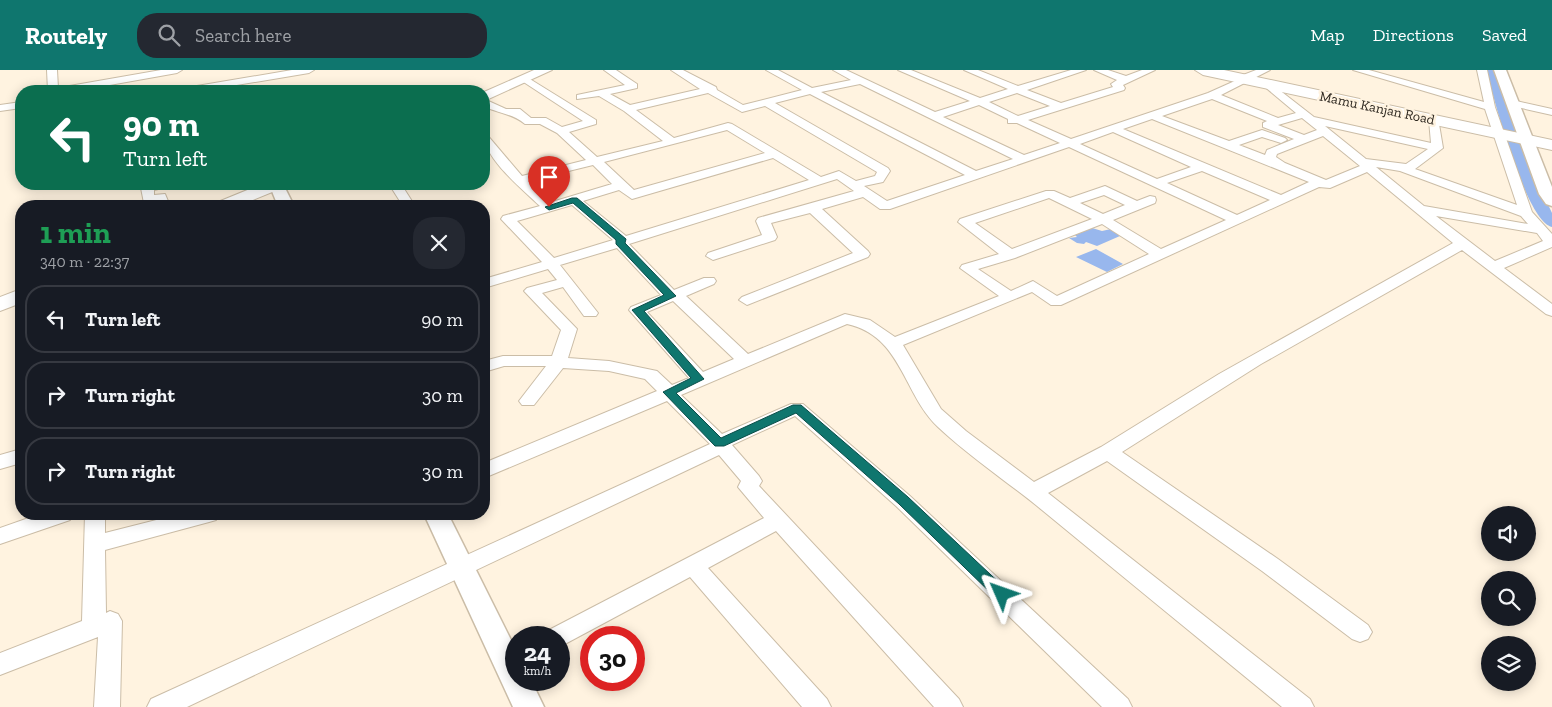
<!DOCTYPE html>
<meta charset="utf-8">
<style>
:root{--surface:#171b24;--page:#242831;--text:#f1f3f6;--muted:#9ea1a6;--line:#363941;--accent:#0f766e}
body{margin:0;font-family:"Zilla Slab",serif;background:var(--page);color:var(--text);height:100vh;display:flex;flex-direction:column;font-size:19px;white-space:nowrap}
*{box-sizing:border-box;margin:0}
p{font-size:16px;color:var(--muted)}
.icon{flex:none;width:28px;height:28px;fill:none;stroke:currentColor;stroke-width:2;stroke-linecap:round;stroke-linejoin:round}
.map{position:relative;flex:1;overflow:hidden}
.drawer{position:absolute;left:15px;top:130px;width:475px;height:320px;display:flex;flex-direction:column;background:var(--surface);border-radius:20px;box-shadow:0 2px 12px #0003}
.drawer>*{flex:none}
.guide{position:absolute;left:15px;top:15px;width:475px;height:105px;border-radius:20px;box-shadow:0 2px 12px #0003;background:#0b6e4f;color:#fff;overflow:hidden}
.tools{position:absolute;left:1481px;top:436px;display:grid;gap:10px}
.tools a{display:grid;place-items:center;width:55px;height:55px;border-radius:50%;background:var(--surface);box-shadow:0 2px 12px #0003;font-size:25px}
.speed{position:absolute;left:505px;top:556px;display:flex;gap:10px;font-size:25px;font-weight:700;text-align:center}
.speed>*{display:grid;place-content:center;width:65px;height:65px;border-radius:50%;background:var(--surface);box-shadow:0 2px 12px #0003;line-height:1}
.speed small{font-size:12px;font-weight:400}
.speed .limit{border:8px solid #d22;background:#fff;color:#111}
.pin{position:absolute;display:grid;place-items:center;width:42px;height:42px;color:#fff;margin:-51px -21px;border-radius:50% 50% 50% 0;rotate:-45deg;box-shadow:0 0 5px #0007}
.pin .icon{rotate:45deg}
.me{position:absolute;width:55px;margin:-28px;rotate:313deg;stroke-linejoin:round;filter:drop-shadow(0 0 4px #0008)}
.turn{display:flex;align-items:center;gap:18px;height:105px;padding:0 25px;font-size:22px}
.turn .icon{width:65px;height:65px;stroke-width:2.5}
.turn b{display:block;font-size:35px;line-height:42px}
.round{display:grid;place-items:center;flex:none;width:52px;height:52px;border-radius:20px;background:var(--page)}
.head{display:flex;align-items:center;justify-content:space-between;height:85px;padding:0 25px}
h1{font-size:30px;font-weight:700;line-height:38px;color:#1e9e55}
ul{padding:0;list-style:none}
li{display:flex;align-items:center;gap:15px;height:68px;margin:0 10px 8px;padding:0 15px;border:2px solid var(--line);border-radius:20px}
li div{flex:1}
li b{display:block;font-size:19px}
li em{font-style:normal}
header{display:flex;align-items:center;gap:30px;box-sizing:border-box;height:70px;padding:0 25px;background:var(--accent);color:#fff}
header strong{font-size:24px}
nav{display:flex;gap:28px;margin-inline-start:auto;font-size:18px}
.search{width:350px;height:45px;background:var(--page);display:flex;align-items:center;gap:12px;box-sizing:border-box;padding:0 18px;border-radius:20px;color:var(--muted);font-size:19px}
.map>svg:first-child{display:block}
</style>
<header>
<strong>Routely</strong>
<div class="search"><svg class="icon" aria-label="search" viewBox="0 0 24 24"><circle cx="10" cy="10" r="6"/><path d="M15 15l6 6"/></svg>Search here</div>
<nav><a>Map</a><a>Directions</a><a>Saved</a></nav>
</header>
<div class="map">
<svg width="1552" height="637" viewBox="0 0 1552 637">
<rect width="100%" height="100%" fill="#fff3e0"/>
<path fill="#98b7ed" d="M1089 157 1102 161 1111 159 1120 166 1097 176 1086 172 1084 174 1077 173 1069 168 1077 167 1071 161Z
M1096 179 1123 194 1107 202 1076 187Z"/>
<g fill="none" stroke-linecap="round" stroke-linejoin="round">
<path fill="#98b7ed" fill-rule="evenodd" d="M1486 0H1498L1524 84 1552 143V157C1525 150 1494 28 1486 0Z"/>
<g stroke="#cbbda7" stroke-width="2">
<path id="minor" d="M47 0H57L58 18 161 0H182L177 3 76 21H48Z
M292 0H314L309 3 201 21H180L185 18Z
M604 0H616L637 14V18L610 24 630 35 700 19 671 0H683L716 17 717 20 743 35 802 20 766 0H778L812 18 851 10 833 0H846L935 42 970 31 898 0H911L980 28 1008 19 964 0H978L1018 16 1071 0H1086L1027 20 1061 33 1113 17 1111 14 1117 10 1094 0H1108L1126 6 1142 0H1155L1123 15 1125 18 1124 20 1028 50 1071 69 1208 23 1237 10 1238 7 1256 0H1270L1221 25 1278 48 1296 43 1265 17 1264 15 1269 12 1314 47 1431 73 1429 50 1434 47 1438 48 1443 78 1415 99 1517 135 1485 39 1353 0H1369L1484 32 1477 0H1487L1495 37 1532 142 1552 164V177L1504 198 1552 234V246L1546 244 1462 180 1261 294 1122 382 1278 489 1368 555 1372 562 1368 569 1360 572 1352 569 1262 501 1107 391 1048 423 1310 629 1314 637H1282C1202 571 1122 506 1042 440 1008 412 971 388 938 357 903 324 902 266 847 254L681 325 722 364 791 334H803L910 426 1128 629 1132 637H1102L896 436 795 346 732 375 759 406 762 411 759 416 959 629 963 637H934L776 461 708 498 827 629 831 637H802L690 507 563 575 559 577V568H543L547 561 764 448 738 417 741 411 719 385 187 637H147L151 629 710 374 667 331 484 408V393L657 321 645 309 609 301 563 298 534 335H522L519 331 546 296H504L484 302V291L503 286H552L561 260 524 221 527 218 557 210 548 199 484 218V209L542 192 501 149 503 146 540 136C523 120 484 88 484 65L488 66 522 106 586 90 557 63 540 54H525C512 43 499 44 484 36V29L506 39H520L531 48H546L562 57 583 51 522 11V7L525 6 596 50V54L569 62 597 87 663 71 624 41 599 26 577 29V25L625 15ZM860 14 1013 89 976 101 821 22ZM708 23 742 42 765 36 877 102 875 106 856 111 839 101 821 107 732 54 728 53 674 68 636 40ZM1017 23 1050 36 1018 46 989 32ZM810 24 965 105 887 131 864 116 883 112 890 101 888 98 775 33ZM1212 29 1267 51 1263 53V57L1294 69 1267 80 1265 85 1239 75 1262 67 1281 73 1287 70 1285 68 1262 60 1229 71 1162 46ZM979 35 1008 49V53H1017L1060 73 1024 85 943 47ZM1302 48 1317 60 1304 65 1278 55ZM1152 49 1309 112 1281 125 1123 59ZM1325 56 1428 79 1406 94 1366 89ZM727 60 765 83 634 120 604 92ZM1113 62 1191 97 1157 109 1080 74ZM1323 66 1360 96 1326 110 1285 93 1276 87 1277 84ZM1069 77 1226 150 1161 179 1113 150 1155 133 1156 130 1155 127 1150 126 1137 131 1105 116 1070 128 1054 121H1046L960 149 958 152 999 184 962 195 960 198 999 226 895 267 870 250 845 244 748 284 686 226 714 214 716 211 714 208H704L674 220 629 174 837 109 854 121 758 148 756 151 762 165 708 183 706 186 713 190 775 170 777 167 771 153 810 143 853 183 742 227 739 230 747 235 868 187 870 184 868 181 822 139 863 127 880 139H890ZM773 88 809 110 626 166 583 131 619 120 632 129ZM593 95 612 114 552 132 528 111ZM1376 97 1400 101 1521 146 1528 154 1424 136ZM1202 101 1270 130 1237 145 1167 113ZM1367 102 1453 173 1219 304 1101 377 1034 412 966 361 941 339 903 275 1032 222 1051 235H1061L1319 117 1330 118ZM1104 125 1125 135 1103 144 1080 133ZM1049 128 1092 149 1012 179 975 153ZM572 135 613 170 554 188 517 151ZM1436 146 1537 163 1543 171 1495 191ZM1102 154 1149 184 1057 226 1033 211 1011 221 978 199 1015 188ZM617 178 661 225 631 237 629 240 689 308 672 315 657 301 609 291 568 288 577 259 542 223 563 217 584 246H596L598 243 560 195ZM673 231 734 289 703 302 647 242Z
M1512 30 1552 39V45L1508 35 1507 33Z
M21 32V38L0 41V35Z
M149 114H169L167 117 154 120V125L165 124 170 136H158L156 132 144 133 141 118Z
M389 114H401L415 136H403Z
M21 379V393L0 399V385Z
M40 444H73L70 450 0 474V458Z
M85 444H105V463L180 444H219L216 450 209 452 105 480 106 543 110 541 118 544 122 551 120 637H94L98 567 0 605V583L82 551Z"/>
</g>
<g stroke="#cbbda7" stroke-width="3">
<path id="tertiary" d="M1494 0H1506L1552 117V136L1546 134 1539 124Z
M269 114H283L294 136H278Z
M424 444H448L516 580V610H531L544 637H513Z"/>
</g>
<g stroke="#cbbda7" stroke-width="2">
<path id="secondary" d="M534 0H552L484 31V22Z
M262 114H284L282 118 238 136H215L218 132Z
M21 219V233L0 241V227Z"/>
</g>
<g stroke="#cbbda7" stroke-width="2">
<path id="primary" d="M1195 0H1224L1552 70V80L1203 5Z"/>
</g>
<use href="#minor" fill="#fff" fill-rule="evenodd"/>
<use href="#tertiary" fill="#fff" fill-rule="evenodd"/>
<use href="#secondary" fill="#fff" fill-rule="evenodd"/>
<use href="#primary" fill="#fff" fill-rule="evenodd"/>
</g>
<path fill="#0f766e" stroke="#0a4d48" d="M572 128H577L626 169 625 173 676 226 644 241 704 309 676 323 721 368 793 335H801L908 427 1007 520 1009 524 1007 528 1002 530 996 528 899 434 796 343 724 376H715L663 322 691 308 632 240 664 225 616 174V170L573 133 549 140 545 137Z"/>
<g text-anchor="middle" dominant-baseline="central" stroke-width="5" stroke-linejoin="round" paint-order="stroke">
<g font-size="14" fill="#2b251d" stroke="#fff3e0">
<text transform="translate(1377 38) rotate(12)">Mamu Kanjan Road</text>
</g>
</g>
</svg>
<div class="tools">
<a><svg class="icon" aria-label="sound" viewBox="0 0 24 24"><path d="M4 9h4l5-4v14l-5-4H4zM17 9q2 3 0 6"/></svg></a>
<a><svg class="icon" aria-label="search" viewBox="0 0 24 24"><circle cx="10" cy="10" r="6"/><path d="M15 15l6 6"/></svg></a>
<a><svg class="icon" aria-label="layers" viewBox="0 0 24 24"><path d="M12 4l9 5-9 5-9-5zM3 14l9 5 9-5"/></svg></a>
</div>
<div class="speed"><div>24<small>km/h</small></div><div class="limit">30</div></div>
<div class="pin" style="left:549px;top:137px;background:#d93025"><svg class="icon" aria-label="arrive" viewBox="0 0 24 24"><path d="M6 21V4h12l-3 4 3 4H6"/></svg></div>
<svg class="me" style="left:1002px;top:524px" viewBox="-20 -20 40 40"><path d="M0-17L14 15 0 8-14 15z" fill="#0f766e" stroke="#fff" stroke-width="4"/></svg>
<div class="guide">
<div class="turn"><svg class="icon" aria-label="left" viewBox="0 0 24 24"><path d="M17 20v-9H6M10 6l-5 5 5 5"/></svg><div><b>90 m</b>Turn left</div></div>
</div>
<section class="drawer">
<div class="head"><div><h1>1 min</h1><p>340 m · 22:37</p></div><a class="round"><svg class="icon" aria-label="close" viewBox="0 0 24 24"><path d="M6 6l12 12M18 6L6 18"/></svg></a></div>
<ul>
<li><svg class="icon" aria-label="left" viewBox="0 0 24 24"><path d="M17 20v-9H6M10 6l-5 5 5 5"/></svg><div><b>Turn left</b></div><em>90 m</em></li>
<li><svg class="icon" aria-label="right" viewBox="0 0 24 24"><path d="M7 20v-9h11M14 6l5 5-5 5"/></svg><div><b>Turn right</b></div><em>30 m</em></li>
<li><svg class="icon" aria-label="right" viewBox="0 0 24 24"><path d="M7 20v-9h11M14 6l5 5-5 5"/></svg><div><b>Turn right</b></div><em>30 m</em></li>
</ul>
</section>
</div>
